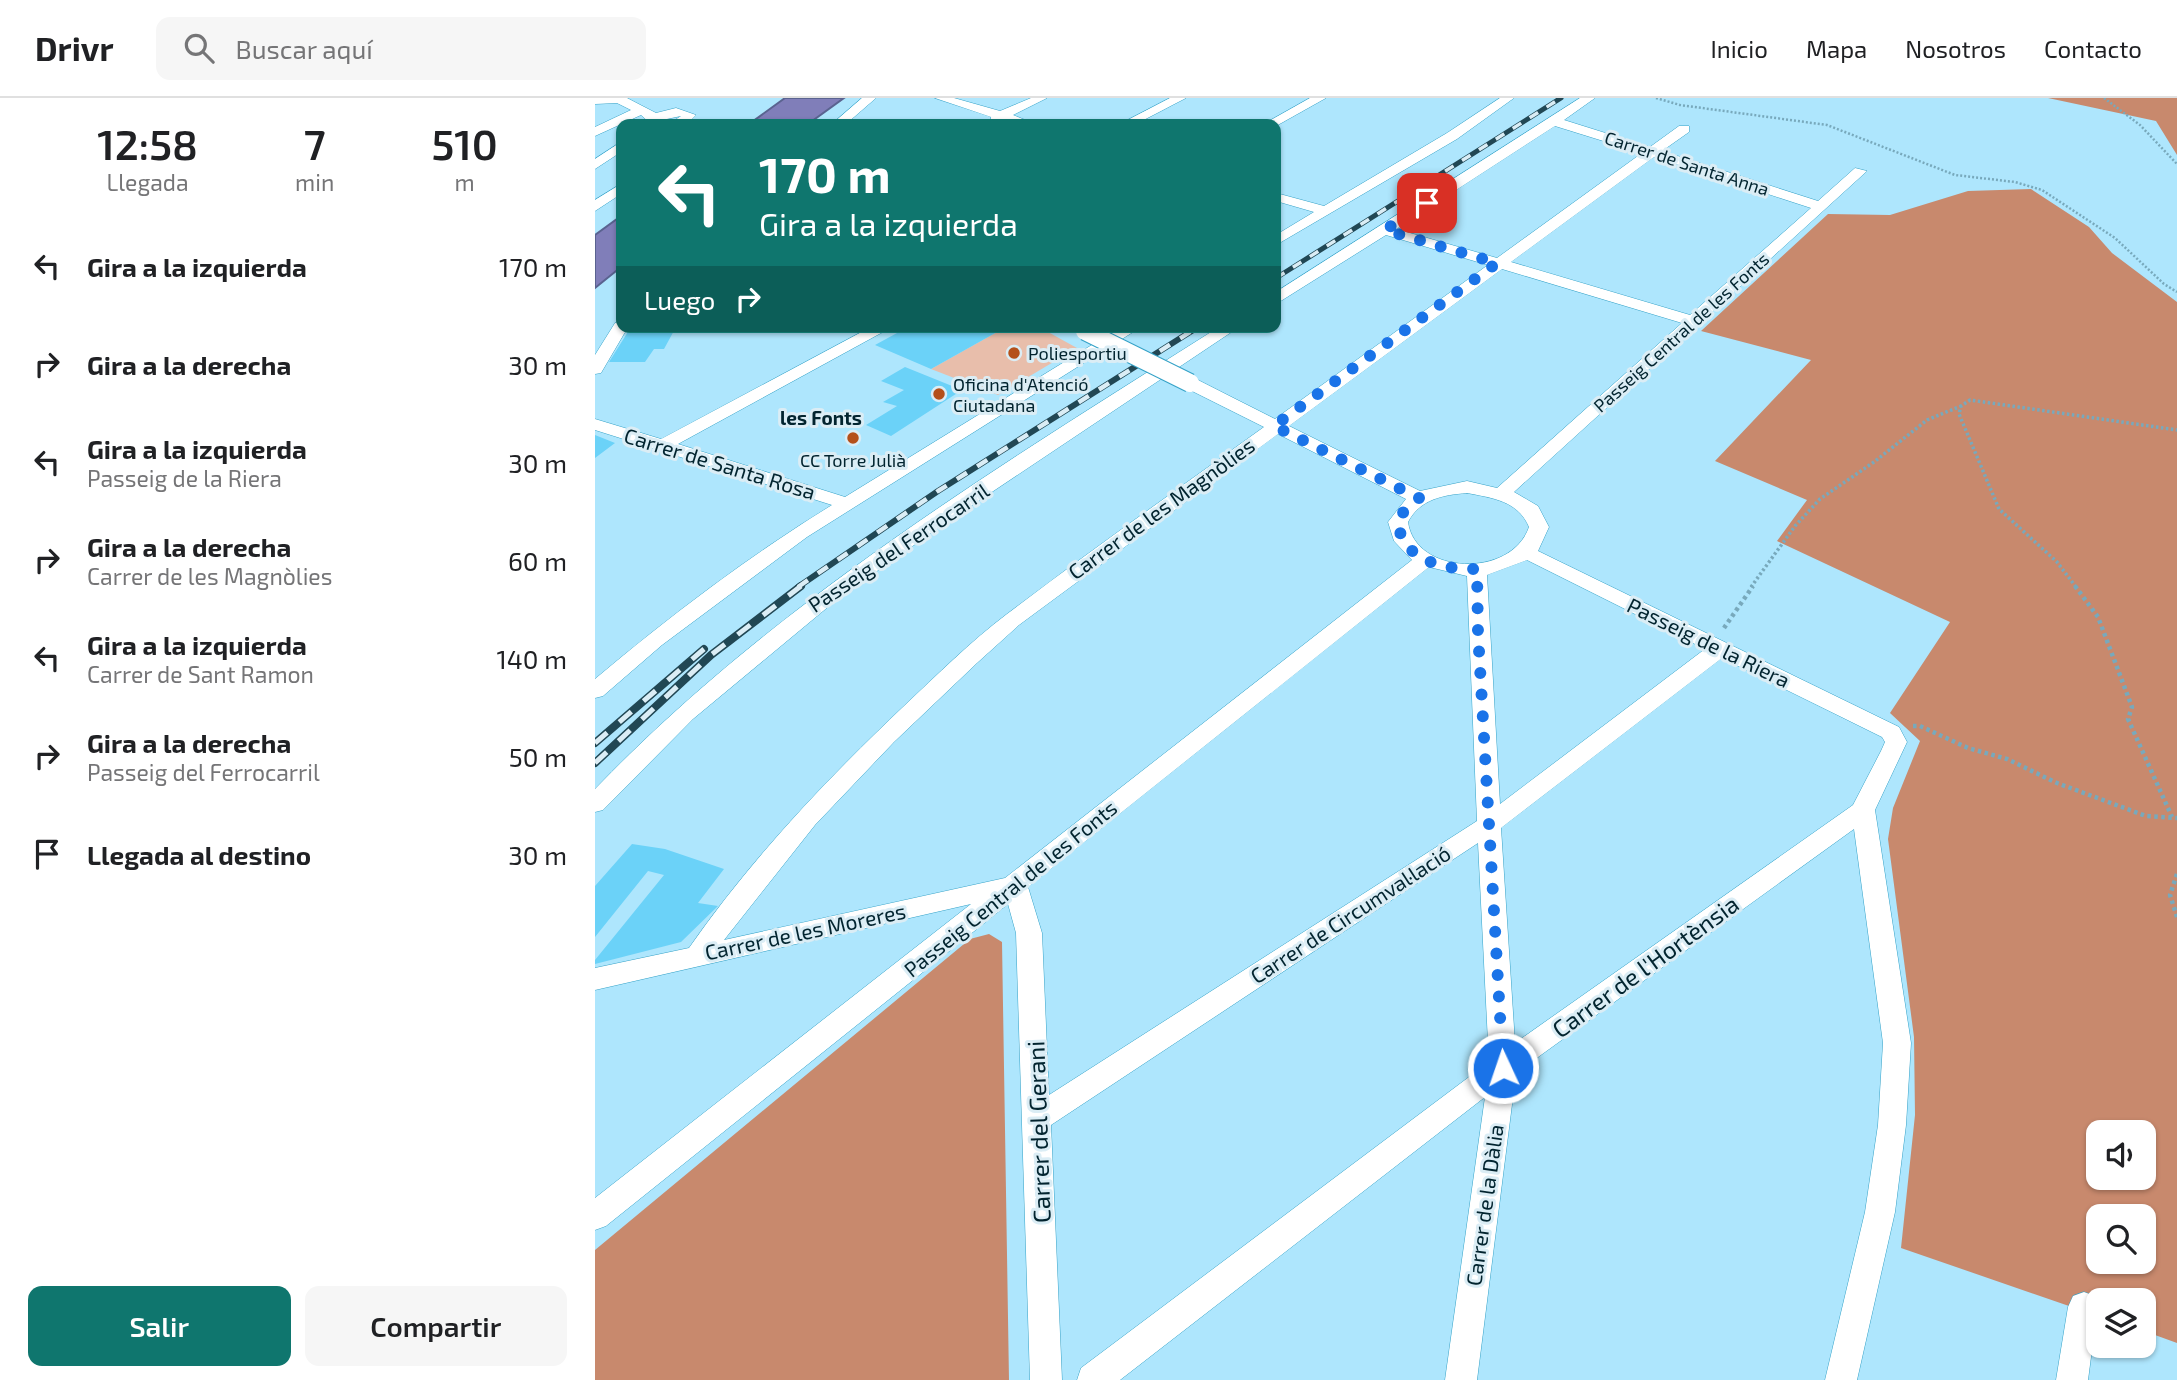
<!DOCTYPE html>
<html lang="es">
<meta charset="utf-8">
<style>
:root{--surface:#fff;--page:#f6f6f6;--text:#202124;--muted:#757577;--line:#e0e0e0;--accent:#0f766e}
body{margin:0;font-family:"Exo 2",sans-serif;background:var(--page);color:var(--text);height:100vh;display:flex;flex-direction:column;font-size:26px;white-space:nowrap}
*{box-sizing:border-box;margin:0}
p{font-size:23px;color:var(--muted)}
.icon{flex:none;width:38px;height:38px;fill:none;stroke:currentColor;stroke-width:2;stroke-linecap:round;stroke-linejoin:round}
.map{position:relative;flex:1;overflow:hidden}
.side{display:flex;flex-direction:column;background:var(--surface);width:595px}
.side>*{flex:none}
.banner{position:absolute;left:21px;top:21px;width:665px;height:214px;border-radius:14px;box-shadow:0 2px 5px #0004;background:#0f766e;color:#fff;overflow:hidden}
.buttons{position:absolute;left:1491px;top:1022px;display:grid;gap:14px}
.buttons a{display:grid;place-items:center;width:70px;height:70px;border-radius:14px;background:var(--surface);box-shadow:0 2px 5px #0004;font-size:35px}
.pin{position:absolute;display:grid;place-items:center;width:60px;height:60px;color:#fff;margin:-30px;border-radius:14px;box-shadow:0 4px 10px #0006}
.me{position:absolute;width:77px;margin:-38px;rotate:357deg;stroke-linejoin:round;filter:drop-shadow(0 0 5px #0008)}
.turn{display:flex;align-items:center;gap:24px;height:147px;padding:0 28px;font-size:32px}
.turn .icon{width:91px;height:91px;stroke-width:2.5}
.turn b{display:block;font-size:49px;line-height:60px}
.then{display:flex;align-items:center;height:66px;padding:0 28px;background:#0003;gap:14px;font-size:26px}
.eta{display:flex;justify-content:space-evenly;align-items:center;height:119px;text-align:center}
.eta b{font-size:42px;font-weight:600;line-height:49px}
.cta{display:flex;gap:14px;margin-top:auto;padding:14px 28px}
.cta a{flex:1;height:80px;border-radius:14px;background:var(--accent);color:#fff;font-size:28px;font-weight:600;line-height:80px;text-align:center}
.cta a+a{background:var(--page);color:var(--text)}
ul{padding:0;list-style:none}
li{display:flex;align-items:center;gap:21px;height:98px;padding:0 28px}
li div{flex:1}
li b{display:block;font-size:26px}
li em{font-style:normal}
header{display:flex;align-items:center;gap:42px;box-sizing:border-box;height:98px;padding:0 35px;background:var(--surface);border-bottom:2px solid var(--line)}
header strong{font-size:33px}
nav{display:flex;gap:38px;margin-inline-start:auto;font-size:24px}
.search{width:490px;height:63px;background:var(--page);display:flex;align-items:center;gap:18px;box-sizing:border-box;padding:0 24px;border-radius:14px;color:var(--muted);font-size:26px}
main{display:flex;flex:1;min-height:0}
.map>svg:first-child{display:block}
</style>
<header>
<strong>Drivr</strong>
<div class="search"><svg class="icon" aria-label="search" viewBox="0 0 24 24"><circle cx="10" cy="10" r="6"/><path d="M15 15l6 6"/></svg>Buscar aquí</div>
<nav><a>Inicio</a><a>Mapa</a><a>Nosotros</a><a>Contacto</a></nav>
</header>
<main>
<section class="side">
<div class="eta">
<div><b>12:58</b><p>Llegada</p></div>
<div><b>7</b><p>min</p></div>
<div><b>510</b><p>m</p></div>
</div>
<ul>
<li><svg class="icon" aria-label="left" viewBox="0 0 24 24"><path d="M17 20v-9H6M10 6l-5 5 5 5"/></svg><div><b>Gira a la izquierda</b></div><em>170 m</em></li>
<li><svg class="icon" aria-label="right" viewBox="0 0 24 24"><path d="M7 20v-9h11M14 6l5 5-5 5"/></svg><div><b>Gira a la derecha</b></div><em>30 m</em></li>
<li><svg class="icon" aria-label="left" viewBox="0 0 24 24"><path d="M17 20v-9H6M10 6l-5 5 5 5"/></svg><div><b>Gira a la izquierda</b><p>Passeig de la Riera</p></div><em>30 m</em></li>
<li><svg class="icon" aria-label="right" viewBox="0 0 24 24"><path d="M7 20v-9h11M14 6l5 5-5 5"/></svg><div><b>Gira a la derecha</b><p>Carrer de les Magnòlies</p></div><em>60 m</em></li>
<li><svg class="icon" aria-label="left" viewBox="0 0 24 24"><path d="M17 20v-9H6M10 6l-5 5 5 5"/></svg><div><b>Gira a la izquierda</b><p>Carrer de Sant Ramon</p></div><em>140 m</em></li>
<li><svg class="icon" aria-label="right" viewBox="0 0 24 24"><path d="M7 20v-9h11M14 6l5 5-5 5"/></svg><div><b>Gira a la derecha</b><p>Passeig del Ferrocarril</p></div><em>50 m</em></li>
<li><svg class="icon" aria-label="arrive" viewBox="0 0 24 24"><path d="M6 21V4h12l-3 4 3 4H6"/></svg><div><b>Llegada al destino</b></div><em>30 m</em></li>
</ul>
<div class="cta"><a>Salir</a><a>Compartir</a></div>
</section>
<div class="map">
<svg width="1582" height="1282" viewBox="0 0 1582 1282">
<rect width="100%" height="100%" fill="#aee6fd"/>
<path fill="#e8beab" d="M411 229H444L482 250 403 297 336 271Z"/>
<path fill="#c8896d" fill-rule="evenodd" d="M1453 0H1582V57L1561 23Z
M1436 91 1494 129 1517 155 1582 204V1245L1549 1233V1202H1503V1218L1306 1150 1320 1017 1319 939 1293 741 1298 710 1325 643 1295 615 1355 524 1182 443 1212 402 1120 363 1216 262 1106 233 1233 116 1295 117 1373 93ZM1503 1034H1549V1080H1503ZM1503 1118H1549V1164H1503Z
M394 836 407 844 414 1282H0V1152L375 841Z"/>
<path fill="#807eb9" stroke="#5a6390" stroke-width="2" d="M190 0H249L213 26H154Z
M26 118V169L0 190V137Z"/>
<path fill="#6bd2f8" d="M36 229H81L69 251H59L50 264H14Z
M313 229H411L336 271 280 247Z
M310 269 367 292 296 338 271 327 302 308 288 304 309 292 286 283Z
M0 337 20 345 0 360Z
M37 746 70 751 129 771 103 805 123 808 86 844 0 866V862L69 777 53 773 0 839V788Z"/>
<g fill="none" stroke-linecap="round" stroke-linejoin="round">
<g stroke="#35a2c7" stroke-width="1">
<path id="minor" d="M0 0H32L61 15 81 10 101 17 92 26H74L86 18 67 22 70 26H56L46 17 0 38V29L36 12 22 5 0 6Z
M267 0H281L251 26H237Z
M340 0H359L405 13 436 0H452L418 17 440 26 396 23V19Z
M575 0H591L541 26H525Z
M715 0H731L681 28 669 26Z
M905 0H919L862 41 681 147V137L719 114 681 103V95L729 108 852 35Z
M985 0H1000L969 22 1055 49 1084 28H1094V34L1067 53 1223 103 1260 70 1272 73 919 394 943 408 954 429 943 453 1304 629 1312 644 1280 712 1316 945 1311 1027 1300 1114 1262 1282H1230L1270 1114 1283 1027 1288 945 1259 731 921 975 882 1282H850L890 999 525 1282H482L486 1270 894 964 883 745 456 1027 467 1282H435L421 835 413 806 11 1128 0 1132V1100L376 806 0 892V870L94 850C156 761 231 682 309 608 342 577 375 544 412 516 496 452 583 391 669 329L589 289 586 285 589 281H601L680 321 893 167 791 137 681 206V194ZM960 28 1047 55 902 160 801 131ZM1059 59 1216 110 1095 217 916 164ZM907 171 1087 225 902 390 872 383 825 393 694 328ZM683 336 811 401 793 424 799 443 817 462 410 780 129 842 220 727 299 644 382 565 424 527ZM872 395C898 400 923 403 934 429 916 481 820 477 813 424 825 401 848 397 872 395ZM932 462 1110 551 905 706 892 477ZM834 469 872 478 882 723 454 997 447 835 433 789ZM1127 560 1287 639 1290 644 1286 653 1258 707 920 945 906 730Z
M26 44V54L0 71V61Z
M26 86V96L0 113V102Z
M26 223V229H33L6 275 0 276V257L20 225Z
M276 229H297L83 346 250 399 526 229H546L212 439 67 547 8 598 0 600V581C75 518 154 458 237 407L0 332V321L66 341Z
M624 229H644L349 426 245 499 98 621 8 712 0 714V691C180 504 406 367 624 229Z
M1489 1194 1500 1198 1503 1205 1493 1282H1461L1473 1209 1478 1198Z"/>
</g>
<path stroke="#78a9bc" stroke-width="2.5" stroke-dasharray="2 2" stroke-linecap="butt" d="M1061 0 1085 7 1232 27 1360 77 1420 84 1447 92 1520 140 1569 186 1582 194
M1509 0 1545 27 1582 66"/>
<path stroke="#78a9bc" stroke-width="3.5" stroke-dasharray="2.5 2.5" stroke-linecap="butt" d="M1156 489 1200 428 1225 401 1279 364 1332 322 1366 308
M1481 489 1462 464 1404 411 1364 316 1366 308 1375 302 1582 332"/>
<path stroke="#78a9bc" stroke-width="4.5" stroke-dasharray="3.5 3.5" stroke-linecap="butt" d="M1480 488 1503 519 1537 609 1533 621 1577 719
M1129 530 1158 488
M1318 628H1325L1373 650 1412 661 1462 685 1551 718 1582 720
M1582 776 1575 797 1582 819"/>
<use href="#minor" fill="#fff" fill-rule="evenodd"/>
<g stroke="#214754" stroke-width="5">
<path id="rail-far2" d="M681 180 966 0"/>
</g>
<g stroke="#214754" stroke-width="6">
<path id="rail-far1" d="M203 489 343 393 603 229"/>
</g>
<g stroke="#214754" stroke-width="8">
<path id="rail" d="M0 645 109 551
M0 665 116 557 206 488"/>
</g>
<use href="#rail-far2" stroke="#dbedf5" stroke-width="3.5" stroke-dasharray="10" stroke-linecap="butt"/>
<use href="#rail-far1" stroke="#dbedf5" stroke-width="4.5" stroke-dasharray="12" stroke-linecap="butt"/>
<use href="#rail" stroke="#dbedf5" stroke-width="5" stroke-dasharray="16" stroke-linecap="butt"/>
<g stroke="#35a2c7" stroke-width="20" stroke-linecap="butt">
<path id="minor-bridge" d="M490 233 595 285"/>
</g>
<use href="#minor-bridge" stroke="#fff" stroke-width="18"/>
</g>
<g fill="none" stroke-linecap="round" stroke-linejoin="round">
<path stroke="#1a73e8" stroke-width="12" stroke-dasharray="0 21.6" d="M832 105 790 132 902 165 679 328 824 400C789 420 805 453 838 465 852 470 867 471 882 471L883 535 908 970"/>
</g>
<g fill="#b4501a" stroke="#dbedf5" stroke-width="2.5">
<circle cx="419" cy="255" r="7"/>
<circle cx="344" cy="296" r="7"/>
<circle cx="258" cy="340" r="7"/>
</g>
<g text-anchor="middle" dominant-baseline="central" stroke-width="6" stroke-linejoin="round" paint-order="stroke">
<g font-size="18" fill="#02242f" stroke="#dbedf5">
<text transform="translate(1092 65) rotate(18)">Carrer de Santa Anna</text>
<text transform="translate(1086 234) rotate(-42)">Passeig Central de les Fonts</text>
</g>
<g font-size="18" fill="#02242f" stroke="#dbedf5" text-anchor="start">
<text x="433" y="255">Poliesportiu</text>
<text x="358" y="286">Oficina d'Atenció<tspan x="358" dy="21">Ciutadana</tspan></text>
<text x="258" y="362" text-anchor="middle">CC Torre Julià</text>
</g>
<g font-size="19" font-weight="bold" fill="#02242f" stroke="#dbedf5">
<text x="226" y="319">les Fonts</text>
</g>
<g font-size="21" fill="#02242f" stroke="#dbedf5">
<text transform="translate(125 365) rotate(17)">Carrer de Santa Rosa</text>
<text transform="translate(566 410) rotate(-36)">Carrer de les Magnòlies</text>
<text transform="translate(303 449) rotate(-34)">Passeig del Ferrocarril</text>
<text transform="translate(1114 544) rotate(26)">Passeig de la Riera</text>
<text transform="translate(415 790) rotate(-39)">Passeig Central de les Fonts</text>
<text transform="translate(755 816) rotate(-33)">Carrer de Circumval·lació</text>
<text transform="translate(210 833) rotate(-12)">Carrer de les Moreres</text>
<text transform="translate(889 1107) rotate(-82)">Carrer de la Dàlia</text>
</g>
<g font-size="24" fill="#02242f" stroke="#dbedf5">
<text transform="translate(1050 868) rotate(-36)">Carrer de l'Hortènsia</text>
<text transform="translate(443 1034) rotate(-92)">Carrer del Gerani</text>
</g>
</g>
</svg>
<div class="buttons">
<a><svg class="icon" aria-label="sound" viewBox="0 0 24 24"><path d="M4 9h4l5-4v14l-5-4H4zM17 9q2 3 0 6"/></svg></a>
<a><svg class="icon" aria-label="search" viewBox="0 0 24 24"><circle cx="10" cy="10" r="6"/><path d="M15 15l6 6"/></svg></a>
<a><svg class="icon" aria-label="layers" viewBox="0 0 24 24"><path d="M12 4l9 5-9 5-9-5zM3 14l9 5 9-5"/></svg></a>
</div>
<div class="pin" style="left:832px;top:105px;background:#d93025"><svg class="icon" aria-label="arrive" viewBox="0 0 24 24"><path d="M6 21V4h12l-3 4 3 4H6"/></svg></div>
<svg class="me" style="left:908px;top:970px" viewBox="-20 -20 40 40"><circle r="17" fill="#1a73e8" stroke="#fff" stroke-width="3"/><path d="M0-11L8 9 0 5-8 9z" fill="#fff"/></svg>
<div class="banner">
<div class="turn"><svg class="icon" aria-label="left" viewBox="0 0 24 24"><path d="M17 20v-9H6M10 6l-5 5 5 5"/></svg><div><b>170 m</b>Gira a la izquierda</div></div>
<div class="then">Luego<svg class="icon" aria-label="right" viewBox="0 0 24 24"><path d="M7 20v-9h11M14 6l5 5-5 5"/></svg></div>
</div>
</div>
</main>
